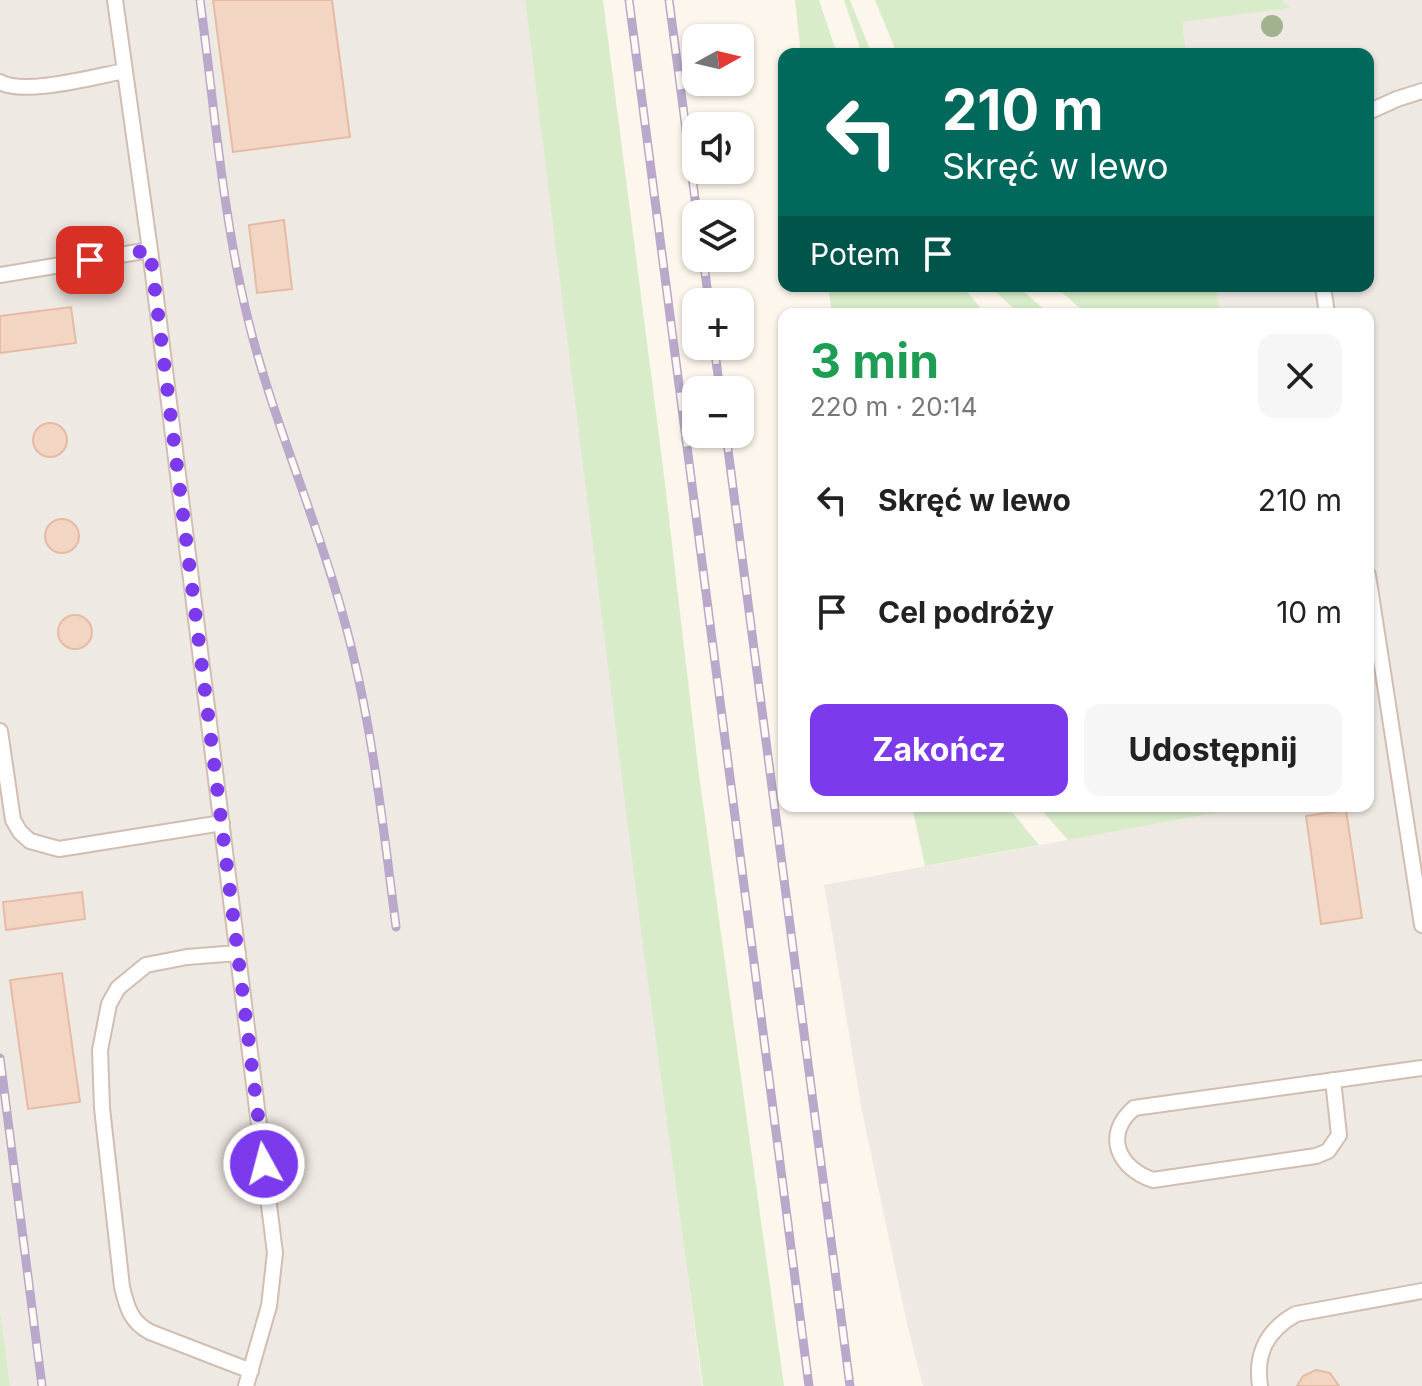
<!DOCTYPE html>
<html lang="pl">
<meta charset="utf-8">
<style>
:root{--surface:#fff;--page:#f6f6f6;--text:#222;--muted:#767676;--accent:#7c3aed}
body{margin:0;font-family:Inter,sans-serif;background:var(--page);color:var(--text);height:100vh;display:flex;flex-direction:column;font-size:30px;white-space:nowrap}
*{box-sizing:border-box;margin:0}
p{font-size:26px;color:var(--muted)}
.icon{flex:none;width:44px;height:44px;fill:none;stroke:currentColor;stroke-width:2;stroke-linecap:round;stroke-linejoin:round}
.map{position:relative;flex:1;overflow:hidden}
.details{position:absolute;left:778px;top:308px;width:596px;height:504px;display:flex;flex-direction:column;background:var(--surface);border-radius:16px;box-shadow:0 2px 6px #0004}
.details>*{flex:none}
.top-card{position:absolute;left:778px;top:48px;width:596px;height:244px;border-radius:16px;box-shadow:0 2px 6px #0004;background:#00695c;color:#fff;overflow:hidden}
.needle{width:52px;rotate:82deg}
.controls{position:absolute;left:682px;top:24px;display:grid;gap:16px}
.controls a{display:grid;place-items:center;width:72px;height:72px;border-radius:16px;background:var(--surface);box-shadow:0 2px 6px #0004;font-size:40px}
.pin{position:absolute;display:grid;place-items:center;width:68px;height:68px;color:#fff;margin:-34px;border-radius:16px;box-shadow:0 4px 12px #0006}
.me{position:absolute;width:88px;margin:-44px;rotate:353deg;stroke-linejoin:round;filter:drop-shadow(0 0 6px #0008)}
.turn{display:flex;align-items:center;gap:28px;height:168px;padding:0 32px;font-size:36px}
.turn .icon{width:104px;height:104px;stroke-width:2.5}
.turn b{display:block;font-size:56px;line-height:68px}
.then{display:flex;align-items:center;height:76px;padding:0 32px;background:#0003;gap:16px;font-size:30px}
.round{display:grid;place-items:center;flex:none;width:84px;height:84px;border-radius:16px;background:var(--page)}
.headline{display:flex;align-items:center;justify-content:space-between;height:136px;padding:0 32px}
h1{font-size:48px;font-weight:700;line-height:60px;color:#1e9e55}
.primary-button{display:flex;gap:16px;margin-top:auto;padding:16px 32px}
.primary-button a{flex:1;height:92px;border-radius:16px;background:var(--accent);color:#fff;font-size:32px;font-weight:700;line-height:92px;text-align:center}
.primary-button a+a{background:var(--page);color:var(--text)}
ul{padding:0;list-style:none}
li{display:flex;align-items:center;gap:24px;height:112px;padding:0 32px}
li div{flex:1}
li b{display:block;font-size:30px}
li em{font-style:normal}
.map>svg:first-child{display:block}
</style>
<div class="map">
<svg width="1422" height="1386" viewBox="0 0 1422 1386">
<rect width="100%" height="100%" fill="#fdf6ec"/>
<path fill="#efe9e4" d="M0 0H525L702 1386H10L0 1310Z
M1021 0H1422V1386H923L907 1324 862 1111 824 885 1252 806H1368V314H1220L1216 286H1368V54H1186L1181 22Z"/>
<path fill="#d8ecc9" d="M525 0H603L663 467 699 775 784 1386H703L640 923Z
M795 0H819L837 54H801Z
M844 0H850L872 54H862Z
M875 0H1282L1290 8 1182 22 1186 54H897Z
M828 286H962L986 314H832Z
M990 286H1018L1049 314H1019Z
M1055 286H1216L1220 314H1086Z
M912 806H1007L1039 845 925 866Z
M1038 806H1252L1068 840Z
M0 1310 10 1386H0Z"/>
<path fill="#f3d5c3" stroke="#e6bba3" stroke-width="2" d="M213 0H332L350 137 233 152Z
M284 220 292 289 257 293 249 225Z
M71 307 76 343 0 353V316Z
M33 440a17 17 0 1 1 34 0a17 17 0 1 1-34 0Z
M45 536a17 17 0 1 1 34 0a17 17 0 1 1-34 0Z
M58 632a17 17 0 1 1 34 0a17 17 0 1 1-34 0Z
M1346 810 1362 918 1321 924 1306 816Z
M82 892 85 919 6 930 3 902Z
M62 973 80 1102 28 1109 10 980Z
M1316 1370 1330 1373 1339 1386H1297L1303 1376Z"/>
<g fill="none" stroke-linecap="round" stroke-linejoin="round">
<g stroke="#d1beb0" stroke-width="18">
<path id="service" d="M115 0 150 250 275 1253 269 1306 246 1386
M0 82C25 96 96 76 125 71
M1368 112 1397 99 1422 91
M0 275 150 250
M1323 286 1327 314
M1368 575 1422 925
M0 731 13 820 20 832 30 841 59 849 222 823
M238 953 187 957 146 965 118 988 109 1004 100 1050 102 1108 122 1287C127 1308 131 1322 150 1332L251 1371
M1333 1080 1339 1135 1328 1151 1316 1156 1153 1180C1118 1168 1103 1135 1134 1108 1230 1095 1326 1082 1422 1068
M1260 1386C1255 1353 1267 1330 1296 1314L1422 1291"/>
</g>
<use href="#service" stroke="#fff" stroke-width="14"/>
<g stroke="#b9a8c9" stroke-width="9">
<path id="rail" d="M200 0C214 103 222 210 246 311 271 418 317 517 345 623 372 722 383 825 396 927
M629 0 809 1386
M669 0 697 214
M703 258 709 302
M714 346 720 390
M726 434 850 1386
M0 1058 42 1386"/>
</g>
<use href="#rail" stroke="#fffaf3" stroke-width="6" stroke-dasharray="18" stroke-linecap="butt"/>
</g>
<circle fill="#a0b28e" cx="1272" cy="26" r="11"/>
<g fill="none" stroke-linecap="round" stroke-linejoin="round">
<path stroke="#7c3aed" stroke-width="14" stroke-dasharray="0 25.2" d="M90 260 150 250 264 1164"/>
</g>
</svg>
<div class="controls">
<a><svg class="needle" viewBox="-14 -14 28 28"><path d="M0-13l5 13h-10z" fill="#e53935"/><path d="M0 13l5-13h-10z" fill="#767676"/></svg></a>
<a><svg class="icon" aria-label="sound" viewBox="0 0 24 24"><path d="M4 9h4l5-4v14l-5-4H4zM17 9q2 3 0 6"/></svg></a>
<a><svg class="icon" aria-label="layers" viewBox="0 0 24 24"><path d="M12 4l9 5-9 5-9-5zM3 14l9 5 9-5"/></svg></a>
<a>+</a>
<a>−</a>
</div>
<div class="pin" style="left:90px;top:260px;background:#d93025"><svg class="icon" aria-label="arrive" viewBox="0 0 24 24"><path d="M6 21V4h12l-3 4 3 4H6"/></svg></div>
<svg class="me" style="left:264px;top:1164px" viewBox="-20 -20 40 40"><circle r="17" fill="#7c3aed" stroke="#fff" stroke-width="3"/><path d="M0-11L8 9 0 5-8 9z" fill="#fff"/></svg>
<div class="top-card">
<div class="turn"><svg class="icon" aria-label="left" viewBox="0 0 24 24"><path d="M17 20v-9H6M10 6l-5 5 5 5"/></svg><div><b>210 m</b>Skręć w lewo</div></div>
<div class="then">Potem<svg class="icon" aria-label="arrive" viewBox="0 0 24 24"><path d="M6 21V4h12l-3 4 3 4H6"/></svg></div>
</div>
<section class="details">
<div class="headline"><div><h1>3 min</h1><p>220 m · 20:14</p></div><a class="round"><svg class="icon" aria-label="close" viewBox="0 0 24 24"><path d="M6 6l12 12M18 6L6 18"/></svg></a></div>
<ul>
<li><svg class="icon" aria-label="left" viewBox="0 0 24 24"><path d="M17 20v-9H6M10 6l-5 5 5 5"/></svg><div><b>Skręć w lewo</b></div><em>210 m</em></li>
<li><svg class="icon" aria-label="arrive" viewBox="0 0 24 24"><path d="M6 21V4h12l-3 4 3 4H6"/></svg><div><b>Cel podróży</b></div><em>10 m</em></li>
</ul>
<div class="primary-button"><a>Zakończ</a><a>Udostępnij</a></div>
</section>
</div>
